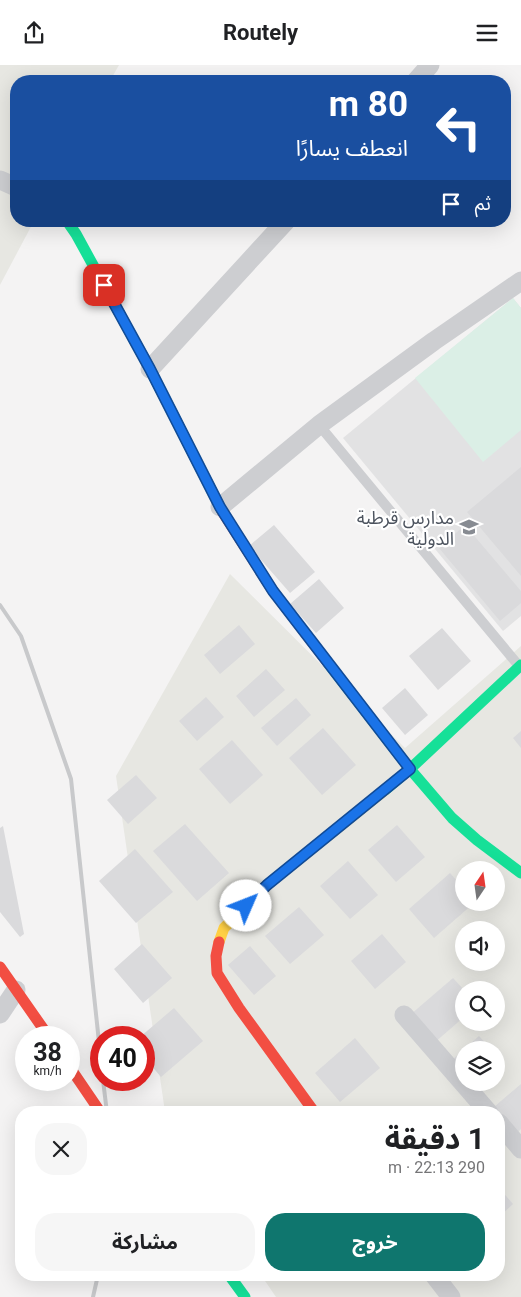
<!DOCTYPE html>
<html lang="ar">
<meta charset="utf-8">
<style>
:root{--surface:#fff;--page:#f6f6f6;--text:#202124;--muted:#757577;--accent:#0f766e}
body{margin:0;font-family:Roboto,"Noto Sans Arabic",sans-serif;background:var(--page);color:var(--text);direction:rtl;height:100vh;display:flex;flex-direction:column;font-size:19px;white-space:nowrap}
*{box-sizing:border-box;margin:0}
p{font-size:16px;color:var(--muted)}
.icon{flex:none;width:28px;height:28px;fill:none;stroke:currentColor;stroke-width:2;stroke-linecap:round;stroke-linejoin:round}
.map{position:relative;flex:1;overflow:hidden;direction:ltr}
.sheet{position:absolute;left:15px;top:1041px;width:490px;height:175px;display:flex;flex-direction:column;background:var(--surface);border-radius:20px;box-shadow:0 5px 20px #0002;direction:rtl}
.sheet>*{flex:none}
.hud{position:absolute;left:10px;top:10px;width:501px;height:152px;border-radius:20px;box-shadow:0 5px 20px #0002;direction:rtl;background:#1a4fa0;color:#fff;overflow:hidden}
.needle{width:32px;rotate:13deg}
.tools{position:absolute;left:455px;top:796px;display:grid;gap:10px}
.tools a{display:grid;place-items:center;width:50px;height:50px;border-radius:50%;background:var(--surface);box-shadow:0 5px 20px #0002;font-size:25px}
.speed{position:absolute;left:15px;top:961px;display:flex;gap:10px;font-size:25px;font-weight:700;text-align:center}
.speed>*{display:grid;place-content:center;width:65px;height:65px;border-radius:50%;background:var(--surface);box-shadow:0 5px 20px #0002;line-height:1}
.speed small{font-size:12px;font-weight:400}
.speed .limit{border:8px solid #d22;background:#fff;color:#111}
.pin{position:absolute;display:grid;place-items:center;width:42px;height:42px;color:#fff;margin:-21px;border-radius:10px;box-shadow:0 2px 8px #0006}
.me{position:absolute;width:55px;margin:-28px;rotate:46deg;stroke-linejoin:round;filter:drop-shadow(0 0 4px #0008)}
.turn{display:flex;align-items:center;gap:18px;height:105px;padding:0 20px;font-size:22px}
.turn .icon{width:65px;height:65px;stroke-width:2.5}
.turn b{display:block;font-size:35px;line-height:42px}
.then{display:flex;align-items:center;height:48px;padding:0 20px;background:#0003;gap:10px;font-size:19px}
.round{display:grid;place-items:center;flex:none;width:52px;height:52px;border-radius:20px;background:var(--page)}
.overview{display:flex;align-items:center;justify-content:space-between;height:85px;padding:0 20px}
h1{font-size:30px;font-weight:700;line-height:38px}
.cta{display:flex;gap:10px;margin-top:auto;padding:10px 20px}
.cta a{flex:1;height:58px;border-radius:20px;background:var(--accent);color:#fff;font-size:20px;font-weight:700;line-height:58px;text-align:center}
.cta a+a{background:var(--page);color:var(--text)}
header{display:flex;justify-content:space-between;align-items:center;height:65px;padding:0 20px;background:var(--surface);font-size:22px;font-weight:700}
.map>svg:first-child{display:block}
</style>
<header><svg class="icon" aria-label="menu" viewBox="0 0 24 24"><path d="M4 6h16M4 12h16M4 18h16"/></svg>Routely<svg class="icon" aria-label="share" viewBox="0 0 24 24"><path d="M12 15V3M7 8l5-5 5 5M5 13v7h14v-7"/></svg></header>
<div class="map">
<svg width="521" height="1232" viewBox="0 0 521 1232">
<rect width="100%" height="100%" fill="#f4f3f3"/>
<path fill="#e7e7e2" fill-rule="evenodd" d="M0 0H119L110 16H16V156H34L0 220Z
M230 509 405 683 521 581V1232H276L261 1210H499V1048L165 1047 116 711ZM464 805H496V838H464ZM464 865H496V898H464ZM464 925H496V958H464ZM464 985H496V1018H464Z"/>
<path fill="#e2e2e3" d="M513 233 521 243V551L503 566 343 373Z"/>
<path fill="#dbefe6" d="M513 233 521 243V365L483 397 415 313Z"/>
<path fill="#dadadc" d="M521 402V511L467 447Z
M274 460 315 507 290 528 249 481Z
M465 460 521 526V538L500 556 439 483Z
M319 514 344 543 316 568 290 539Z
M239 560 255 579 220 609 204 590Z
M442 563 471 596 438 625 409 591Z
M266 604 285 625 254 652 236 631Z
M405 623 428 650 405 670 382 643Z
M206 632 224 652 197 676 179 656Z
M296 633 311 650 277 681 261 663Z
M323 663 356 700 322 730 289 693Z
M521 666V683L513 673Z
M232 675 263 710 230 739 199 704Z
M136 710 157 733 128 759 107 735Z
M185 759 229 808 197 836 153 786Z
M397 760 425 792 396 817 368 785Z
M3 761 24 869 20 872 0 847V763Z
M135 784 173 827 136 858 99 816Z
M348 796 378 830 350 854 320 821Z
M450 808 464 824V838H474L434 873 409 844Z
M299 842 324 870 290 899 265 871Z
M382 869 406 897 375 924 351 896Z
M142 879 172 913 143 938 114 904Z
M250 881 276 911 254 930 228 900Z
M453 913 464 925V952L434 978 410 950Z
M174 943 203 976 161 1012 144 992V972H140Z
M479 971 492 985H464V1008L452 995Z
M355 973 380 1003 340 1037 315 1008Z
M496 990 505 1000 496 1007Z
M521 1019V1064L517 1068 494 1042Z
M396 1042 401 1048H390Z
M499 1123 513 1139 499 1152Z"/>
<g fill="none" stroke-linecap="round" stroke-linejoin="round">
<path stroke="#cdced1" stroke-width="10" d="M319 360 519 601"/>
<path stroke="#cdced1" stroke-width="19" d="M416 16 430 0
M0 115 16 122
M150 304 286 156
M220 442 319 360 434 276 521 216
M0 949 16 925
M404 950 489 1048
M499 1058 521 1084
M434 1210 451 1232"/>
<path stroke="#16e098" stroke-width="11" d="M67 156 76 169 150 304 222 446
M328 598 410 704 452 753 477 775 521 808
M385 725 410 704 521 600
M229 1210 245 1232"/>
<path stroke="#ffcf43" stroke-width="11" d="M219 877 224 863 267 820 385 725"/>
<path stroke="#f24e42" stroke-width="11" d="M222 446 273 526 328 598
M219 877 216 891 217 908 239 943 315 1048
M0 902 49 972
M69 1001 101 1048"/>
<path stroke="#c8c9cb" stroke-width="4" d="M0 540 21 571 71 714 101 996
M103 1015 107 1048
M93 1232 98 1210"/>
</g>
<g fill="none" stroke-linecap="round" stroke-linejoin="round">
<g stroke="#114b97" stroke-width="12">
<path id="route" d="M104 220 150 304 220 442 273 526 410 704 267 820 246 841"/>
</g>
<use href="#route" stroke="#1a73e8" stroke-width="9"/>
</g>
<defs>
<g id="school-bare" transform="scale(1.5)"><path d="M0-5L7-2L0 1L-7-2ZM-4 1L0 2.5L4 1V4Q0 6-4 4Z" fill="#878b92" stroke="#fff" stroke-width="2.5" paint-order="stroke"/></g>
</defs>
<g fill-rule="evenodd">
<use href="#school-bare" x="469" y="462"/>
</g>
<g text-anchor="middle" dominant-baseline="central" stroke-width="4.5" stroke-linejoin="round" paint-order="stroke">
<g font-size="18" fill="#4c535e" stroke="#fff" text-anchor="end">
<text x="454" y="452">مدارس قرطبة<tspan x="454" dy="21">الدولية</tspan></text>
</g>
</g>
</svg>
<div class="tools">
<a><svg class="needle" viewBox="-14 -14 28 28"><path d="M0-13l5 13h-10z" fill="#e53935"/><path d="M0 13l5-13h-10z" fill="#757577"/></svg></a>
<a><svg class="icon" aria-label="sound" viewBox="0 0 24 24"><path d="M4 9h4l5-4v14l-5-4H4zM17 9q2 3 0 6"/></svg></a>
<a><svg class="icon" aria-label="search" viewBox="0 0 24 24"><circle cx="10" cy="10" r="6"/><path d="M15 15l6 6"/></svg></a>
<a><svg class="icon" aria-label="layers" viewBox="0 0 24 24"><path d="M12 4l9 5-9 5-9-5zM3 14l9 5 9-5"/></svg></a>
</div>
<div class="speed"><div>38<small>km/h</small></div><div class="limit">40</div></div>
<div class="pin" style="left:104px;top:220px;background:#d93025"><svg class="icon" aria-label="arrive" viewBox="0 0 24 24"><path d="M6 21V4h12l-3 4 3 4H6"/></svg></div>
<svg class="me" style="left:246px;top:841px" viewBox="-20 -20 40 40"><circle r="19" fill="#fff"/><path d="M0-13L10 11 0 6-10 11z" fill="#1a73e8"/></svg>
<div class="hud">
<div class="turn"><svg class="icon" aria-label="left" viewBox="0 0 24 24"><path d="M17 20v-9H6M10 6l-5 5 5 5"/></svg><div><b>80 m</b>انعطف يسارًا</div></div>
<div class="then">ثم<svg class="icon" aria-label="arrive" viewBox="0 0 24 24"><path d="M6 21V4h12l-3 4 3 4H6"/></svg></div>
</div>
<section class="sheet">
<div class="overview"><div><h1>1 دقيقة</h1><p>290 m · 22:13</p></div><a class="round"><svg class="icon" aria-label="close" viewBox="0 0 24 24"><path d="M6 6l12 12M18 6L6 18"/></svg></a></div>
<div class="cta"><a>خروج</a><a>مشاركة</a></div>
</section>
</div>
